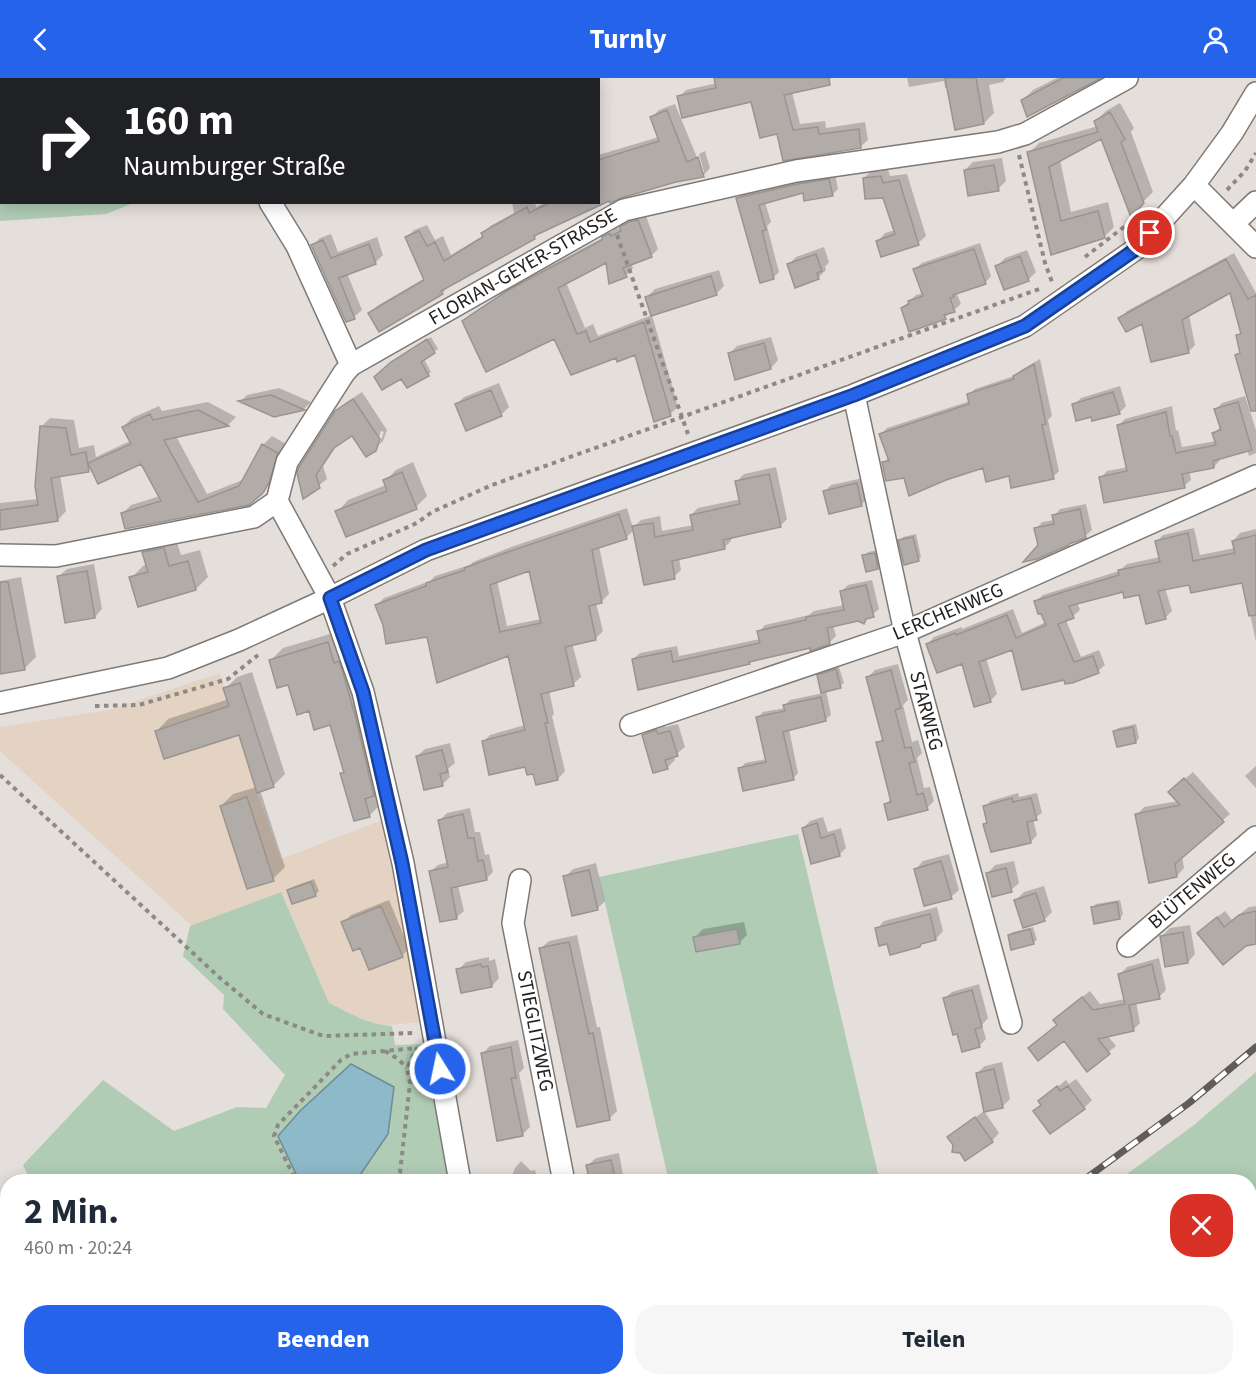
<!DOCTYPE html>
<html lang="de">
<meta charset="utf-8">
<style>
:root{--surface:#fff;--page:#f6f6f7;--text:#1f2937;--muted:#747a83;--accent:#2563eb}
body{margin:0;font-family:"Source Sans 3",sans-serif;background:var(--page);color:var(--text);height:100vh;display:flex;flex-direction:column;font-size:22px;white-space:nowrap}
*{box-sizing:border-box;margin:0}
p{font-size:20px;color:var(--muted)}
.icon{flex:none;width:33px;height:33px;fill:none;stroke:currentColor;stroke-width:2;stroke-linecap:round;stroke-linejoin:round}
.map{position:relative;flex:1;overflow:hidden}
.sheet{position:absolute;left:0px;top:1096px;width:1257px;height:212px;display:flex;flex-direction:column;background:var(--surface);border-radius:24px 24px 0 0;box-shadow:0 3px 15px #0003}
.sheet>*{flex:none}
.top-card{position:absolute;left:0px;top:0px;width:600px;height:126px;box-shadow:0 3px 15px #0003;background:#202124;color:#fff;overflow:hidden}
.pin{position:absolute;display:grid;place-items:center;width:51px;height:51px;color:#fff;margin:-26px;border:3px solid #fff;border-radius:50%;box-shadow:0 2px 6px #0007}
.me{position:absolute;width:66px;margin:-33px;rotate:350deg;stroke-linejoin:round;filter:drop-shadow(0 0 4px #0008)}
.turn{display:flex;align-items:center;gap:21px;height:126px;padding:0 24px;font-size:27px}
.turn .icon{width:78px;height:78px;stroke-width:2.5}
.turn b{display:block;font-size:42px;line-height:51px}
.round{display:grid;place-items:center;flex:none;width:63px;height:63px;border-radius:24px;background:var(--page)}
.overview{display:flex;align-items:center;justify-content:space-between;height:102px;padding:0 24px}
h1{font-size:36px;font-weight:700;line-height:45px}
.button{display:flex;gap:12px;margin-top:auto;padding:12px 24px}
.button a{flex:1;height:69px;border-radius:24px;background:var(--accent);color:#fff;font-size:24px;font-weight:700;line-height:69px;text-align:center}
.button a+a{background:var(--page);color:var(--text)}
header{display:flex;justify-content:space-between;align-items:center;height:78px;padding:0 24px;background:var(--accent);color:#fff;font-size:27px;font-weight:700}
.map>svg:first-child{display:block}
</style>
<header><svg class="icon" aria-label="back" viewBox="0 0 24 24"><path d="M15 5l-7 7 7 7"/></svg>Turnly<svg class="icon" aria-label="person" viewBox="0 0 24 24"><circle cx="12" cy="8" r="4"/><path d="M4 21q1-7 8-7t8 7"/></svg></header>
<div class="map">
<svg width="1256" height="1307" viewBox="0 0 1256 1307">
<rect width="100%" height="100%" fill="#e5dfdb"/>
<path fill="#e4d3c2" d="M220 595 257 715 281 781 385 741 389 779 402 827 420 944 381 948 354 938 329 925 281 814 192 848 0 673V649L109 632Z"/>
<path fill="#b0ccb5" d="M0 0H190L2 2V124L133 125 106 136 0 143Z
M798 756 880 1104H669L599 799Z
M281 814 329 925C349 935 369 947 392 948L395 967 425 966 454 1104H31L23 1087 103 1002 174 1053 237 1029 266 1030 285 997 223 931 224 917 183 878 190 848Z
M1256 994V1307H740L755 1300H1250V1104H1116L1194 1047Z
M0 1233 7 1234 8 1300 420 1301H409L396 1307H0Z"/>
<path fill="#8eb9c9" stroke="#6e8c96" stroke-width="1.5" d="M351 986 394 1009 388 1056 356 1103 311 1104 298 1100 278 1058 300 1033Z"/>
<path fill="#0003" fill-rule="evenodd" d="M716 0H832L792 14 800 46 825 43 826 50 865 44 868 62 860 69 778 54 752 23 679 19 686 12 717 5Z
M907 0H1006L1003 4 989 7 994 35 984 45 948 9 945 10 944 3 909 9Z
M1057 0H1097L1023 22 1033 12Z
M1120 25 1134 50 1131 54 1153 114 1131 136 1101 58 1060 82 1071 134 1108 124 1114 149 1104 159 1052 175 1029 75 1039 65 1098 48 1096 43 1106 33Z
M675 26 696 77 701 94H704L699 76 705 73 710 90 703 98 675 103 611 123 610 121 540 154 534 160 449 208 442 215 370 235 377 228 425 200 407 159 414 152 427 147 435 162 443 158 451 177 484 157 483 155 490 148 514 135 512 124H535L536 129 546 124H598V77L659 59 651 40 659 32Z
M1002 80 1006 103 998 111 965 92 973 84Z
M888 91 890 98 907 96 926 158 918 165 878 163 885 155 895 152 884 118 864 100 872 92Z
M835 96 838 111 832 117 804 113 765 124 771 144 767 148 779 194 773 200 738 120 744 114Z
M645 135 658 171 651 178 631 185 633 190 626 197 607 183 566 204 585 250 593 246 598 258 652 237 678 329 670 336 636 275 617 278 555 259 464 243 471 236 516 206 606 158 617 149 618 151H620L637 137Z
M331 156 338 174 377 159 383 177 375 185 347 195 362 232 354 239 312 168 320 160Z
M980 165 991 198 985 205 956 214 961 226 954 232 945 239 902 230 916 217 924 215 915 191 922 185Z
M824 169 829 184 825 189 826 192 818 200 788 187 796 179Z
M1027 172 1036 194 1028 202 997 188 1005 180Z
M1234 175 1256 215V314L1237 277 1241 273 1237 258 1242 253 1231 213 1189 237 1195 267 1188 274 1143 243 1120 240 1127 233Z
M719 192 724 208 716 216 647 219 655 211Z
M431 259 438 271 424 281 431 294 428 297 376 299 396 281Z
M771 259 778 282 771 290 729 276 737 268Z
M1040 281 1052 338 1048 342 1059 393 1053 399 1010 397 984 388 905 398 883 385 889 379 881 356 887 350 970 323 969 317 975 311 1014 298 1021 292Z
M499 305 509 329 501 337 457 326 464 319Z
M1120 308 1126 328 1119 335 1092 338 1074 327 1081 320Z
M279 310 311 324 304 331 274 337 241 323 247 317Z
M362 314 387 352 383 363 379 367 384 354 381 353 375 371 353 356 338 365 323 388 327 401 304 419 336 334 344 326Z
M1245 318 1256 352V375L1249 378 1247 371 1220 380V382L1214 389 1189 393 1191 402 1184 408 1100 400 1107 393 1128 389 1119 347 1125 341 1172 328 1176 353 1178 352 1182 369 1216 363 1214 355 1221 348 1216 331 1222 325Z
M208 324 236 339 228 347 176 358 207 416 245 401 263 367 272 358 286 366 277 394 271 405 261 415 122 436 131 427 160 418 142 384 91 389 88 392 60 397 66 433 58 442 0 450V425L38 421 41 349 50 340 74 342 79 370 94 367 96 379 130 363 123 349 132 340 159 328 162 333Z
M413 384 427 418 416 429 347 457 337 434 348 422 386 407 385 403 396 392Z
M776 389 787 441 780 448 731 459V463L724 470 679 480 681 492 674 499 635 451 627 459 599 468 609 516 602 523 596 525 603 553 596 560 572 565 581 599 573 606 549 612 554 636 552 638 565 693 558 701 534 694 483 664 490 657 525 647 509 576 385 547 377 527 384 520 430 503 435 498 470 487 473 484 514 468 627 430 633 450 641 442 660 438 662 453 693 447 691 437 698 430 741 421 737 403 744 396ZM530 491 541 541 507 548 497 502Z
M863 400 868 420 861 427 825 413 831 407Z
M1086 426 1092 452 1085 458 1039 467 1036 451 1042 444 1054 442V438L1060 431Z
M1194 450 1200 477 1235 470 1234 462 1240 455 1256 451V564L1243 503 1190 505 1165 510 1172 533 1165 540 1140 515 1124 512 1077 524 1080 532 1073 538 1066 542 1081 579 1099 572 1105 587 1098 593 1065 600 1013 570 986 580 997 616 990 623 963 584 928 566 934 559 962 549V551L1013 531 1022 555 1046 544 1036 523 1043 517 1119 493 1127 486 1160 479 1157 463 1163 457Z
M916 456 921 479 918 482 900 463 903 459Z
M175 459 181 477 200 472 208 499 196 511 131 500 143 488 147 486 144 474 156 463Z
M878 472 881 486 878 490 864 478 868 474Z
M94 486 102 531 95 539 59 498 67 491Z
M21 499 36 579 24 591 0 580V503Z
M872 502 879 531 864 544 859 541 833 547 836 558 829 565 639 610 633 581 640 575 677 568 679 578 760 561 759 554 765 547 809 537 814 533 844 527 841 514 848 507Z
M340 553 381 726 369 738 342 696 345 693 332 645 310 631 271 582 283 570Z
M898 586 908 622 903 627 912 664 918 662 922 675 917 680 924 710 930 709 934 723 927 730 886 726 892 720 878 665 884 659 867 600 875 592Z
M839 589 844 605 840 608 826 612 831 637 825 642 815 646 789 651 798 695 793 701 740 691 745 685 767 681 757 640 763 634 785 630V627L790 622 823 615 818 598 822 594Z
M252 594 285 696 273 708 260 712 285 789 273 801 221 728 233 716 257 709 240 655 157 653 168 641 229 621 225 611 237 599Z
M664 645 665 649 678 646 685 669 674 678 675 682 667 690 644 657 652 649Z
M1136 646 1139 660 1136 664 1115 654 1118 650Z
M450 665 455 685 448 691 450 699 442 707 417 678 425 671Z
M1256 688V710L1245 698Z
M1193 694 1230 736 1182 778 1184 790 1177 798 1137 737 1144 729 1178 723V707Z
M1018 715 1019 719 1037 715 1042 735 1033 741 1037 757 1031 764 984 747 988 743 984 729 991 723Z
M470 730 475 754H480L485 777 489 776 493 794 486 801 458 807 464 833 457 839 441 842 431 793 438 787 449 784 440 742 447 735Z
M823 739 828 754 841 750 846 770 839 777 803 750 810 743Z
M949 776 959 812 951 819 916 791 923 783Z
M1014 783 1019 805 1011 812 988 795 995 787Z
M596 785 605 823 597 831 565 799 573 791Z
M314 801 319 813 315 817 289 812 292 809Z
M1044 808 1052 834 1044 842 1016 822 1024 814Z
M389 822 409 870 402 878 361 868 343 845 351 837Z
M1120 822 1123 836 1120 840 1092 830 1096 826Z
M1256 828V864L1207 847 1225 833 1232 842 1249 829Z
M937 829 943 853 936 861 888 864 877 851 884 843Z
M744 844 747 857 739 865 695 859 703 851Z
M1190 847 1195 876 1188 884 1162 858 1170 850Z
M1033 849 1037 862 1033 865 1009 857 1013 854Z
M577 857 597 949H600L617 1033 609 1041 541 870 549 863Z
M489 879V883L495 881 499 900 492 908 458 892 466 884Z
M1159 880 1166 912 1159 919 1136 924 1140 945 1134 951 1107 957 1116 968 1087 991 1059 946 1062 935 1090 913 1100 926 1125 921 1120 896 1127 889Z
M979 906 988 940 982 947 986 961 979 968 945 920 952 914Z
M518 962 524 990 519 995 530 1049 522 1057 483 975 490 968Z
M1002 984 1010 1021 1002 1029 977 995 985 988Z
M1076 1001 1092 1022 1084 1030 1042 1026 1040 1023 1066 1002 1069 1006Z
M984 1033 999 1055 992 1063 954 1066 949 1059Z
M619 1075 623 1097 617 1104H591L588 1087 596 1080Z
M521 1083 531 1093 535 1092 538 1104H499L502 1101 512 1098 515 1090Z
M5 1124 8 1134V1151L0 1156V1127Z"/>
<path fill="#b2aca9" stroke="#9a9491" stroke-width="1.5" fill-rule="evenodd" d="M714 0H829L830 7 784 17 793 52 818 49 819 56 859 51 861 70 783 83 777 56 760 60 751 24 682 40 677 18 716 10Z
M945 0H976L984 46 955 52Z
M1063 0H1101L1027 39 1021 22Z
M667 32 687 84 698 79 704 99 676 104 621 120 610 125 609 123 534 158 535 161 441 213 443 216 379 254 368 235 424 202 405 159 419 153 427 168 435 164 444 183 483 159 481 155 527 129 529 135 551 124H598V82L659 63 650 39Z
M1110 34 1125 61 1121 64 1144 125 1131 139 1101 61 1049 89 1061 143 1098 133 1105 160 1051 177 1027 74 1098 54 1094 43Z
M994 87 999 113 968 118 964 92Z
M881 98 883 105 899 102 919 167 881 179 876 163 895 156 883 120 865 121 863 100Z
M829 101 833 118 804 123 803 115 759 127 766 152 762 153 774 201 760 205 736 120 798 106Z
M638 142 652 179 623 190 627 199 609 206 606 185 558 210 577 256 586 253 590 264 644 244 671 338 654 344 635 277 617 284 616 280 571 297 554 261 486 294 462 243 507 213 602 162V159L610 155 611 158 621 153 619 149 629 144Z
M323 162 331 180 369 166 376 186 339 200 355 241 346 244 311 167Z
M974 171 986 206 953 217 954 219 950 220 955 234 944 237 946 241 909 254 901 230 909 226 908 223 923 218 913 191Z
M816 176 822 193 817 195 819 201 795 210 787 186Z
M1020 178 1029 203 1004 212 995 188Z
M1226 181 1248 221 1256 217V333H1251L1235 277 1240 275 1236 257 1241 256 1230 215 1182 242 1189 275 1151 284 1142 246 1126 254 1118 240Z
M711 198 717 217 651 238 645 219Z
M427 261 435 275 421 284 429 298 407 310 401 301 382 312 374 299 391 284Z
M764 265 771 291 735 302 728 275Z
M1034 286 1046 346 1042 347 1054 401 1011 410 1009 398 986 404 983 390 946 402 909 418 904 400 886 403 882 384 889 383 879 356 969 326 967 316 1014 301 1013 298Z
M491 312 502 338 466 353 455 326Z
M1113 314 1120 336 1092 343 1091 339 1076 343 1072 326Z
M271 317 305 332 274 339 238 323Z
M353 321 380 361 376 373 366 379 352 358 334 370 316 397 320 410 303 421 297 395 299 389 335 333Z
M1238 324 1252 372 1213 383 1214 390 1182 396 1185 410 1104 425 1099 399 1127 393 1117 347 1166 334 1170 358H1172L1176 375 1216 367 1212 355 1221 352 1214 331Z
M198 332 229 348 164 362 198 424 239 408 262 366 278 375 269 405 263 415 249 427 125 451 121 435 161 423 141 386 98 406 88 385 131 366 122 349 150 336 153 342Z
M40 348 66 350 71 377 86 374 89 394 51 400 58 443 0 452V432L38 427 35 408Z
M402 394 417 431 346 459 335 433 387 413 383 402Z
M769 396 781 449 723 462 725 471 672 483 675 501 644 507 632 448 653 445 655 459 693 452 690 437 740 426 735 403Z
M857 405 862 428 829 436 823 413Z
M1080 431 1086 460 1069 466V467L1037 481 1023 484 1038 467 1034 450 1054 446 1052 437Z
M619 436 627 461 592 472 602 525 589 528 596 562 565 569 574 608 541 616 548 645H545L558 702 536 707 533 696 527 697 525 689 489 697 482 663 525 652 508 578 437 605 427 559 386 566 383 547 375 527 426 508V505L465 492 464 490 505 475ZM529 493 541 545 500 554 490 507Z
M1188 455 1193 483 1235 475 1232 463 1256 457V537L1249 538 1242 505 1191 515 1189 507 1158 513 1166 541 1146 546 1139 517 1124 520 1123 514 1069 528 1074 540 1058 546 1074 584 1093 578 1099 595 1072 605 1065 606 1064 602 1022 612 1012 572 979 584 991 624 974 629 962 586 937 595 926 566 955 555 956 557 1007 537 1016 560 1046 547 1041 536H1038L1034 523 1119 497 1118 492 1160 484 1155 463Z
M913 459 919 483 904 487 898 462Z
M164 470 169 488 188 483 196 512 138 529 129 499 148 494 142 474Z
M875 475 878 491 866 494 862 477Z
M87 493 95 540 65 545 57 498Z
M0 504H8L25 592 0 596Z
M866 507 874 539 866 541 864 546 858 543 827 550 830 566 810 573V570L749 584 750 586 638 612 632 581 671 573 673 584 760 565 757 553 806 542V539L844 532 840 513Z
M328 564 334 585 339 583 343 595 356 641 374 718 365 721 370 739 354 743 340 695H344L330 647 314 652 309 633 297 637 288 607 277 610 269 582Z
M836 591 841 610 821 615 817 597Z
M891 592 901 630 895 632 905 670 911 669 915 684 909 685 917 717 923 715 928 732 888 742 884 726 891 724 876 664 883 663 866 599Z
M240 605 274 709 257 715 239 657 164 681 155 653 229 628 223 610Z
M821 619 826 643 783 654 794 702 743 713 738 690 766 684 756 639 785 633 783 627Z
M1133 649 1136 665 1117 669 1113 653Z
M656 652 658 656 670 653 678 678 665 682 668 691 653 695 642 657Z
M442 672 448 694 440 696 443 708 424 712 416 678Z
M1184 700 1224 744 1175 786 1177 799 1149 805 1135 736 1180 727 1168 714Z
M247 719 274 803 247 811 220 728Z
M1012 720 1013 724 1031 720 1037 742 1027 744 1031 765 991 774 983 746 987 745 983 728Z
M463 736 468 760H474L478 783 483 782 487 802 451 810 457 841 440 844 429 793 448 789 438 742Z
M817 745 821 760 834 756 840 778 811 786 802 750Z
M941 783 952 821 924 828 914 791Z
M1006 790 1012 814 992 819 986 795Z
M589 792 598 832 572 838 563 798Z
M311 804 316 818 292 826 287 812Z
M1036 815 1045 843 1023 850 1014 822Z
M1117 824 1120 841 1094 846 1091 829Z
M381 828 403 879 369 892 360 870 353 873 341 844Z
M1256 833V866L1246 868 1223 887 1197 855 1217 839 1224 849 1239 837Z
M930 836 936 862 921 866 920 869 890 877 887 866 879 868 875 850Z
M737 851 740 866 696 874 693 859Z
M1030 851 1034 866 1011 872 1008 857Z
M1183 854 1188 885 1165 889 1160 858Z
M569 864 589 956 593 955 610 1042 577 1049 539 870Z
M481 886 482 889 488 888 492 909 461 915 456 891Z
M1152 886 1160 921 1129 927 1134 953 1098 961 1110 976 1087 994 1064 963 1038 983 1028 970 1057 947 1053 942 1082 919 1093 932 1125 926 1118 896Z
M972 912 982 949 975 951 980 969 962 974 957 956 953 957 943 920Z
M511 969 516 1000H511L523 1058 497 1063 481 975Z
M994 991 1003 1030 984 1034 976 995Z
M1057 1008 1060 1013 1068 1008 1085 1031 1050 1056 1033 1033 1041 1027 1038 1023Z
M975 1039 993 1064 965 1083 960 1075 952 1074 953 1067 947 1059Z
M611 1082 616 1104H590L586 1087Z"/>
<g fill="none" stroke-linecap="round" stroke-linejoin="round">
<g stroke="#7f7976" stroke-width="24">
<path id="minor" d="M194 2V0
M1194 107 1256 169
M270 124 297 168 351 287
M1233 146 1256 124
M854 317 905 554 1011 945
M277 423 330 520 363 614 403 785 460 1104
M0 477 56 478 254 439 277 423 287 384 344 295 351 287 624 132 796 93 998 64 1025 56 1127 0
M0 625 168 590 239 562 330 520 426 472 854 317 1025 248 1136 171 1194 107 1232 55 1256 15
M631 647 905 554 1256 398
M520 802 513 845 564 1104
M1128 868 1256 759
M495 1300 496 1307
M1249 1307 1256 1299"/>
</g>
<path stroke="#8d8986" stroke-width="4" stroke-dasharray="4.5 4.5" stroke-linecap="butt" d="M1019 77 1045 185 1052 204
M1227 112 1245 93 1256 75
M617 157 688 356
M1085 179 1129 145
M333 488 347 476 417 445 432 434 492 407 1042 210
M95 628 139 627 228 601 258 577
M0 697 220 900 263 936 323 958 413 955
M385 973 398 981 407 990
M301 1104 295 1101 274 1058 278 1047 341 982 351 976 417 970
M398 1104 400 1095 410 1005 407 990 417 970"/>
<use href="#minor" stroke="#fff" stroke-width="21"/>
<g stroke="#5f5c59" stroke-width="7">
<path id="rail" d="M1081 1104 1189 1025 1256 969
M681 1307 699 1300"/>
</g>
<use href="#rail" stroke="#fff" stroke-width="4.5" stroke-dasharray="14" stroke-linecap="butt"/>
</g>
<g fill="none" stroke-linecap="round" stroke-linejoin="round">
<g stroke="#184099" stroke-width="15">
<path id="route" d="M440 991 402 785 363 614 330 520 426 472 854 317 1025 248 1136 171 1150 155"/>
</g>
<use href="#route" stroke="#2563eb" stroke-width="10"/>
</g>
<g text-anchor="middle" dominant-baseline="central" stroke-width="4.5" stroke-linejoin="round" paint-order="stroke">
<g font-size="20" fill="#242220" stroke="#fff">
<text transform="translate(523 189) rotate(-30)">FLORIAN-GEYER-STRASSE</text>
<text transform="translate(948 534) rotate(-23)">LERCHENWEG</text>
<text transform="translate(926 633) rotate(75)">STARWEG</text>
<text transform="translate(1192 813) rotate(-40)">BLÜTENWEG</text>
<text transform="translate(535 953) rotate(79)">STIEGLITZWEG</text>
</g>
</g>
</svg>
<div class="pin" style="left:1150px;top:155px;background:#d93025"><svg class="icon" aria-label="arrive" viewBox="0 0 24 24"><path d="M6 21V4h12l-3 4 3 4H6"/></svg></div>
<svg class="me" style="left:440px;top:991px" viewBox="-20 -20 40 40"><circle r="17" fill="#2563eb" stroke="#fff" stroke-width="3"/><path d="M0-11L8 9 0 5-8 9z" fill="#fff"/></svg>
<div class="top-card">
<div class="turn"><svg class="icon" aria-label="right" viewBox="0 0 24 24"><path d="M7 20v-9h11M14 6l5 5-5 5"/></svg><div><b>160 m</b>Naumburger Straße</div></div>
</div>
<section class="sheet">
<div class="overview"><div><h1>2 Min.</h1><p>460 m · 20:24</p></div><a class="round" style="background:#d93025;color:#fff"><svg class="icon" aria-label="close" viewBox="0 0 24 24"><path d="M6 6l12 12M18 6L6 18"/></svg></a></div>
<div class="button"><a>Beenden</a><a>Teilen</a></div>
</section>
</div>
